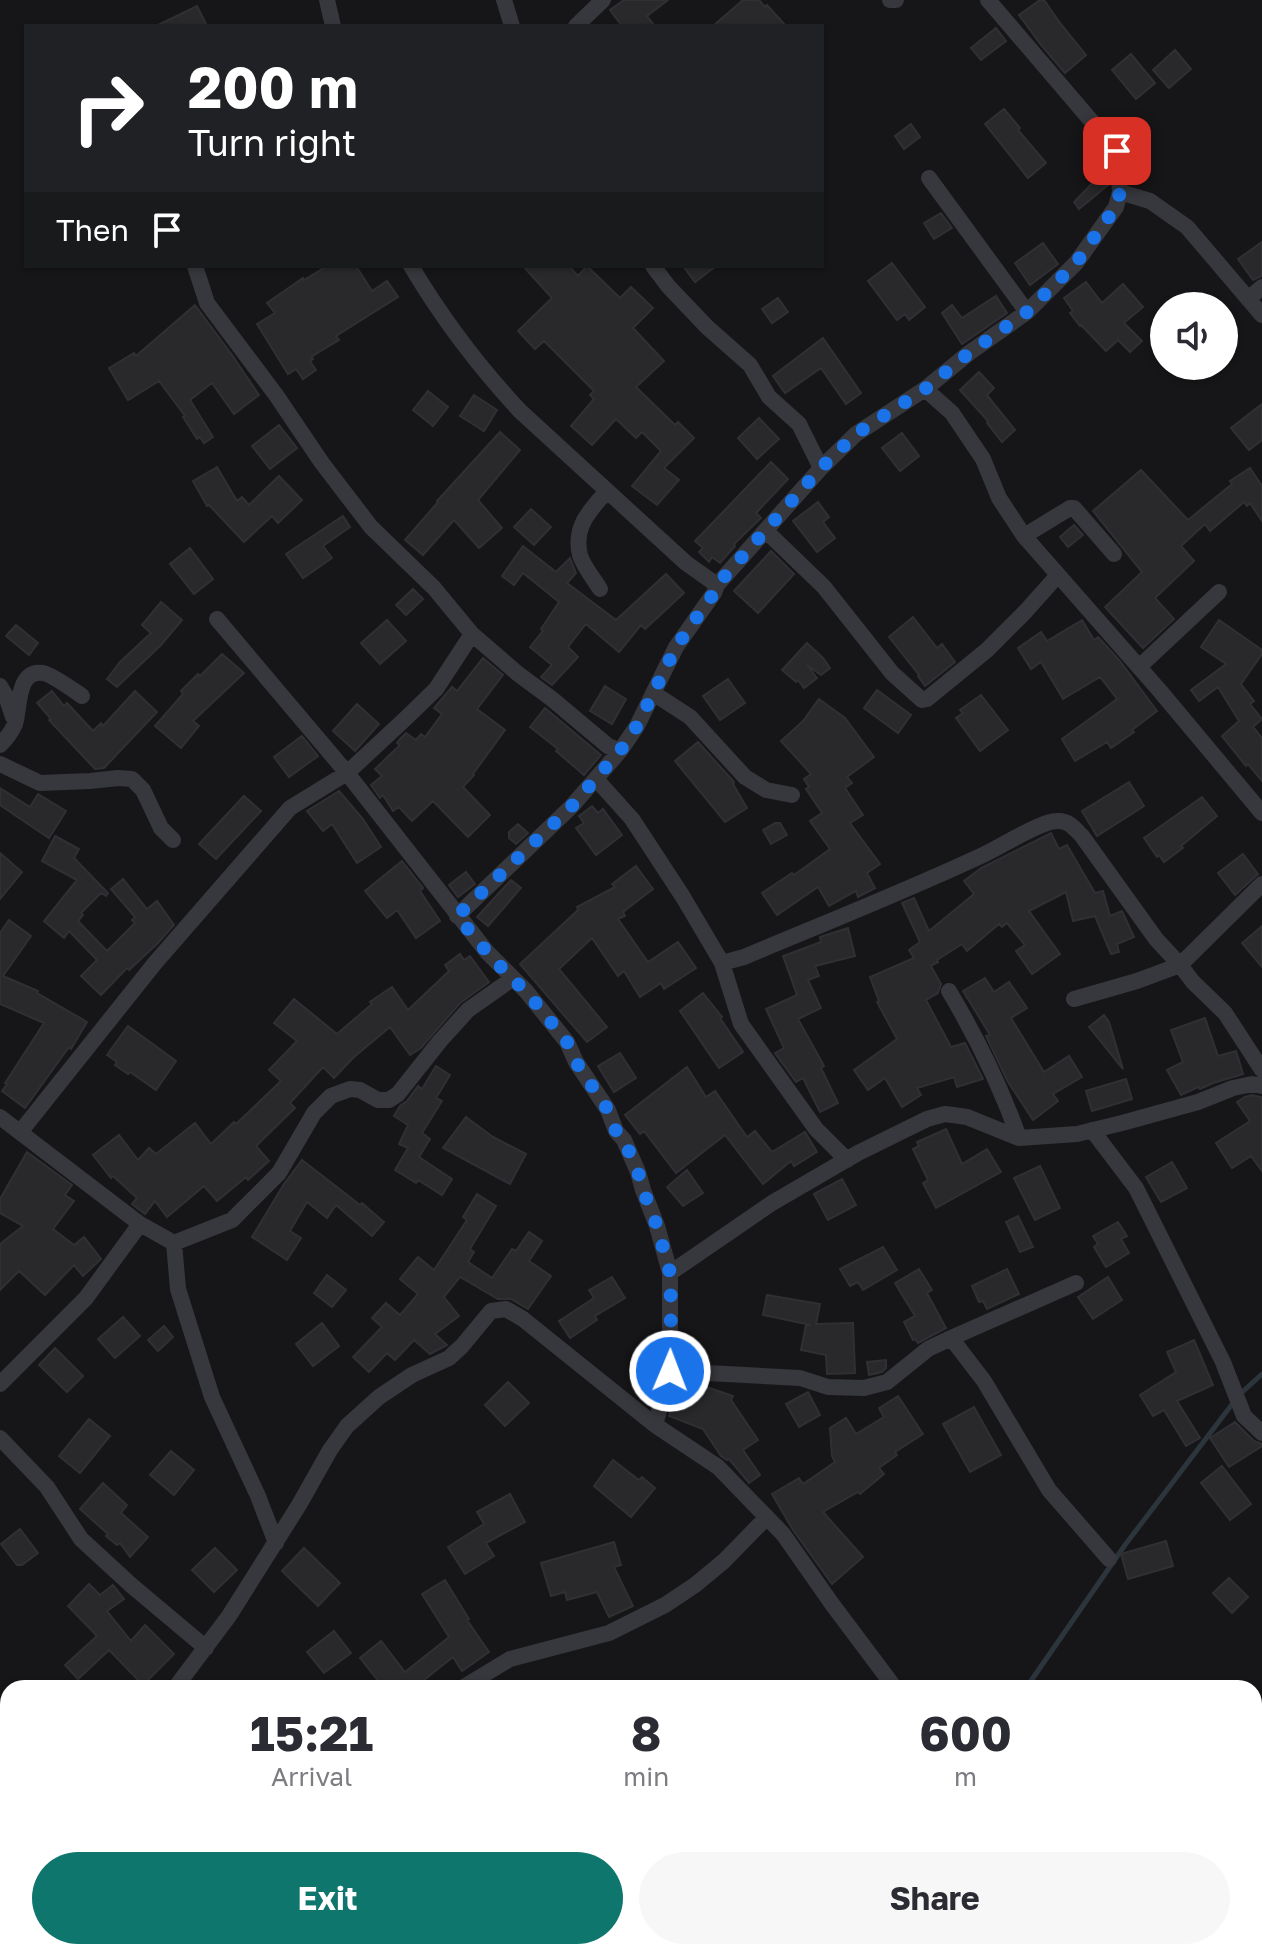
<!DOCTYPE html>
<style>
:root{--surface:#fff;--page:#f7f7f7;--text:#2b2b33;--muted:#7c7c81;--accent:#0f766e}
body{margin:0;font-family:"Golos Text",sans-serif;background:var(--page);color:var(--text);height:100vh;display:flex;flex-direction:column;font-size:30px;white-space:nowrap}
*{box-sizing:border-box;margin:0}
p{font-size:26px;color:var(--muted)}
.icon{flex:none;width:44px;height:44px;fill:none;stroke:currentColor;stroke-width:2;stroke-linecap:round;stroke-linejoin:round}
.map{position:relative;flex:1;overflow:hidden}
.details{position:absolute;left:0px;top:1680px;width:1262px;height:280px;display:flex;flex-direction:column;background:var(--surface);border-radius:24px 24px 0 0;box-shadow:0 2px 6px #0004}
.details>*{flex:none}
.guide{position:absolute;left:24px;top:24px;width:800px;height:244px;border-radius:0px;box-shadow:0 2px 6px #0004;background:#202124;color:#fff;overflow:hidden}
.fabs{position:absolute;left:1150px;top:292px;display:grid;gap:16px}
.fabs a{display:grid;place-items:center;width:88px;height:88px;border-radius:50%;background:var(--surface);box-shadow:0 2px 6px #0004;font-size:40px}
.pin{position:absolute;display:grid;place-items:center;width:68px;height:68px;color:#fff;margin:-34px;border-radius:16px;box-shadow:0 4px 12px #0006}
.me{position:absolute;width:88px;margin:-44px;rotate:1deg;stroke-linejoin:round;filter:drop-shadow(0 0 6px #0008)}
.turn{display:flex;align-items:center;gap:28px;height:168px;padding:0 32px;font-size:36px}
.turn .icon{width:104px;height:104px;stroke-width:2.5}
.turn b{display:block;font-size:56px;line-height:68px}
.then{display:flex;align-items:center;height:76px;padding:0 32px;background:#0003;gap:16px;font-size:30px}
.eta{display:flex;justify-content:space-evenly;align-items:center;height:136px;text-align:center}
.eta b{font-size:48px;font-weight:700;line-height:56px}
.cta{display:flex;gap:16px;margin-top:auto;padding:16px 32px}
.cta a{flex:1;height:92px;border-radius:48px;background:var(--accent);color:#fff;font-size:32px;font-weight:700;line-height:92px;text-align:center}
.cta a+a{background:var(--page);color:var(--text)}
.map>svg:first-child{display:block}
</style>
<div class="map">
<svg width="1262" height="1960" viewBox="0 0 1262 1960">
<rect width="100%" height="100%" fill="#161618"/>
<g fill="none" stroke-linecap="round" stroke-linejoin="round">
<path stroke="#2c353c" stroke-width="5" d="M1239 1395 1262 1374
M1026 1688 1125 1545 1233 1403
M844 1960 850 1952"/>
</g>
<path fill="#29292c" stroke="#303034" stroke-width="2" d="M624 0H668L647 16 655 26H622L610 10Z
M743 0H759L765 7 767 5 786 26H713Z
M1040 0H1044L1060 23 1086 55 1065 73 1041 45 1019 15Z
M197 6 207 26H156Z
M996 28 1006 41 981 60 971 48Z
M1175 50 1191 69 1169 88 1153 70Z
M1131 54 1155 83 1136 99 1112 70Z
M1004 109 1020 128 1018 130 1046 163 1028 178 985 124Z
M1129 119 1143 130 1128 149 1117 134Z
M911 124 920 137 904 149 895 136Z
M1107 168 1108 185 1079 209 1074 202Z
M941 213 952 228 934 239 924 223Z
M1262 242V276L1253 280 1238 259Z
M1043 243 1058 264 1030 285 1015 263Z
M892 263 925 307 909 320 905 314 897 320 868 281Z
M327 266H356L372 291 387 281 398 297 336 336 339 340 311 357 313 359 310 361 316 370 303 379 296 369 288 374 257 324 275 313 267 303 303 278 304 280Z
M523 266H569L578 276 587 266 620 298 631 287 653 308 633 328 664 361 636 387 675 425 678 422 694 438 664 468 679 480 657 505 632 486 661 451 642 432 636 438 616 419 592 445 571 426 594 399 590 395 594 391 544 341 535 349 518 331 552 298Z
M683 266H716L695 282Z
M1086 282 1102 303 1123 284 1143 307 1124 323 1142 341 1130 352 1118 340 1106 351 1081 325 1080 326 1070 313 1073 311 1064 298Z
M996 296 1007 313 962 344 942 313 952 305 962 318Z
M778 298 788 312 772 323 762 309Z
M195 305 232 355 259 395 234 414 212 383 190 400 213 437 204 443 200 437 197 439 183 417 185 416 159 381 128 400 109 368 134 353 136 356Z
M823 338 861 393 846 404 821 368 785 393 773 376Z
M979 372 994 388 987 395 1015 430 1002 442 987 423 988 421 960 390Z
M428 391 448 407 433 426 413 410Z
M474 395 497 410 484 431 460 416Z
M1262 404V440L1249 450 1231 428Z
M759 418 779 439 757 459 738 438Z
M279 425 297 448 270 469 252 446Z
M500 432 520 450 478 500 502 528 479 548 454 520 423 555 405 540 438 502 437 501Z
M902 433 919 456 900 471 882 448Z
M771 462 788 479 756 513 761 518 734 544 735 546 720 563 712 557 709 562 699 552 703 548 695 541Z
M217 467 237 501 242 497 249 505 279 476 302 500 278 523 272 516 244 542 209 505 207 506 193 481Z
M1250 468 1262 486V521L1250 503 1247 506 1244 502 1210 531 1205 524 1181 546 1194 561 1155 598 1174 619 1143 648 1105 607 1142 572 1093 511 1141 470 1188 520 1232 484 1230 481Z
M818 502 829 517 823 522 835 538 817 552 793 521Z
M531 509 551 527 534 545 514 527Z
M343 516 350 527 323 546 332 558 303 578 286 554Z
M1074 525 1083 535 1068 547 1060 537Z
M523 546 556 572 570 558 576 573 567 583 616 620 666 574 684 593 645 629 641 625 619 652 587 625H585L568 647 578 657 552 685 541 677 552 665 530 647 543 631 541 629 559 602 523 573 514 585 502 576Z
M190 548 213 579 194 594 170 564Z
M771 551 794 574 758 613 734 591Z
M413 589 423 599 406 615 396 605Z
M161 602 182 620 161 645 117 687 107 679 120 662 151 633 142 625Z
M913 617 937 648 942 644 955 662 925 686 918 676 919 675 889 637Z
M387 620 406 641 380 664 361 643Z
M1082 620 1094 640 1098 637 1099 638 1119 660 1157 711 1132 730 1134 732 1111 748 1107 742 1075 761 1062 739 1117 699 1100 677 1063 699 1041 662 1031 669 1018 648 1041 632 1047 641Z
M1219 620 1262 650V654L1241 684 1254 701 1250 704 1262 719 1253 727 1262 738V781L1248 764 1246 766 1222 736 1239 721 1218 687 1199 701 1191 690 1226 664 1201 647Z
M16 625 38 643 29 655 6 636Z
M807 643 823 658 830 668 821 675 807 665 817 678 804 688 798 680 796 682 782 670Z
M222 654 244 673 193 721 199 726 181 748 155 726 183 694 181 691 198 674 200 676Z
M483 658 503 675 477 709 505 730 473 774 474 775 463 787 490 815 468 837 433 801 412 821 399 807 393 811 383 795 380 798 371 785 382 776 375 769 400 745 397 743 400 739 406 733 416 740 421 734 425 737 442 714 434 708 452 687 457 691Z
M728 679 745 703 720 720 703 696Z
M605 686 626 699 612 724 590 711Z
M877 690 911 715 898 733 864 708Z
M52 691 64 706 67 703 93 731 101 723 103 726 135 691 157 712 104 768 95 769 49 720 51 719 37 703Z
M981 695 1008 730 980 751 956 718 963 713 960 710Z
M819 699 845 718 874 757 847 777 852 783 845 788 863 815 850 823 880 864 867 873 875 888 858 897 856 891 829 906 818 887 777 915 762 893 792 873 794 875 830 849 810 821 822 813 806 789 809 787 804 779 811 774 781 741 803 721Z
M357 704 379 724 355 751 333 731Z
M545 708 601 755 584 775 556 751 558 749 530 727Z
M302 736 318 756 289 777 274 757Z
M698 742 734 782 733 784 747 808 725 822 675 761Z
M1129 782 1144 806 1097 836 1082 811Z
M0 788 30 807 38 794 66 811 49 838 0 805Z
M339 791 363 819 381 847 357 863 332 824 323 831 307 811Z
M244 796 261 811 216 859 199 844Z
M1202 797 1217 816 1181 846 1183 848 1164 862 1159 855 1157 857 1144 838Z
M592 806 598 813 603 809 622 835 596 855 576 828 584 823 579 816Z
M775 823H780L787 835 771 844 763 830Z
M518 824 528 833 516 844 509 838V832Z
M1051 833 1059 849 1067 845 1095 893 1103 891 1110 916 1122 911 1134 937 1117 944 1119 952 1111 954 1095 916 1073 921 1066 892 1029 911 1060 954 1032 974 1016 951 1025 945 1007 923 1002 927 999 924 967 951 962 944 937 960 938 962 931 966 941 984 938 993 926 1000 951 1047 965 1043 983 1079 957 1087 954 1077 917 1088 921 1095 902 1107 885 1078 868 1090 854 1070 897 1039 877 1002 879 1001 870 977 914 958 909 950 920 942 902 903 914 898 929 931 974 894 964 881 981 868Z
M55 836 79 849 74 858 108 893 106 896 101 893 81 913 83 915 78 921 107 951 135 923 132 920 135 917 111 889 123 879 147 909 157 901 174 925 157 944 129 970 127 968 101 995 81 976 97 960 69 931 64 938 44 921 77 880 42 861Z
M0 853 22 872 0 899Z
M1243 854 1258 874 1235 895 1218 873Z
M402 861 423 888 420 891 440 921 416 938 397 910 387 918 365 891Z
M636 866 653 889 623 912 625 916 618 919 648 962 678 942 696 968 664 989 661 983 640 997 624 971 618 976 592 938 559 969 607 1027 587 1042 520 964 578 910 577 907 615 887 612 884Z
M466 872 475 884 458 897 449 885Z
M511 880 521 888 488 926 477 917Z
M9 920 31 936 3 976 38 991 37 993 87 1022 71 1049 69 1047 25 1108 2 1091 7 1084 5 1083 44 1023 0 1004V933Z
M1262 926V967L1242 943Z
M848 928 855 956 815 966 819 976 808 980 821 1008 798 1019 824 1066 821 1068 838 1103 820 1112 803 1078 796 1082 775 1053 784 1048 766 1009 797 995 783 956 821 942 820 937Z
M460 954 464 960 470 956 489 982 460 1003 421 1048 410 1055 390 1027 354 1057 334 1078 323 1067 290 1103 295 1108 256 1146 269 1161 248 1180 246 1177 217 1201 204 1186 167 1217 155 1201 145 1214 132 1204 137 1198 113 1176 111 1178 93 1155 119 1135 138 1160 149 1148 156 1154 195 1123 211 1144 234 1122 236 1124 281 1081 269 1070 297 1041 274 1023 294 999 337 1034 372 1004 370 1002 392 987 408 1010 449 971 445 965Z
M985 978 994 992 1009 982 1027 1008 1011 1018 1044 1072 1069 1056 1082 1077 1053 1094 1058 1101 1033 1120 1008 1082 986 1036 990 1035 963 991Z
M703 993 722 1017 720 1018 743 1052 719 1068 680 1011Z
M1104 1015 1109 1022 1123 1069 1089 1027Z
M1205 1018 1218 1056 1236 1051 1243 1074 1213 1083 1200 1089 1198 1087 1181 1095 1167 1070 1183 1062 1171 1030Z
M128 1026 176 1061 156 1090 130 1072 128 1074 115 1065 117 1062 107 1055Z
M620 1053 636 1078 614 1092 598 1066Z
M436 1066 450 1075 436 1098 442 1101 422 1133 430 1139 419 1157 452 1179 442 1195 418 1180 416 1183 395 1170 408 1148 399 1144 408 1125 394 1116 400 1106 407 1101 418 1086 422 1089Z
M687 1067 706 1097 715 1091 747 1137 755 1131 772 1152 805 1132 817 1152 794 1166 791 1161 763 1184 725 1135 676 1173 644 1131 640 1134 625 1115Z
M1126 1079 1132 1099 1092 1111 1086 1091Z
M1252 1095 1261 1097 1262 1099V1171L1251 1156 1232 1168 1216 1143 1250 1121 1237 1102 1245 1097Z
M466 1117 493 1137 526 1154 510 1184 443 1148Z
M946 1129 962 1164 987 1149 1001 1172 936 1208 923 1183 928 1180 913 1149 919 1146 917 1142Z
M27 1152 72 1185 65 1195 74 1201 53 1229 74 1245 84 1237 101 1259 83 1276 74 1265 45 1295 19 1271 0 1290V1244L23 1226 0 1213V1199Z
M302 1160 360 1205 362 1203 384 1222 372 1236 336 1205 327 1218 307 1202 290 1231 301 1238 287 1260 252 1237 284 1184Z
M1172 1162 1187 1188 1161 1202 1146 1177Z
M1040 1166 1060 1208 1035 1220 1014 1178Z
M687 1170 703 1193 683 1206 667 1187Z
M842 1179 856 1205 828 1220 814 1194Z
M477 1194 496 1206 470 1249 474 1252 468 1262 492 1278 512 1249 516 1251 529 1232 542 1241 529 1261 551 1276 528 1309 511 1299H498L460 1277 444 1297 459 1316 435 1334 447 1345 430 1354 414 1340 395 1360 387 1353 369 1372 353 1357 382 1327 372 1318 386 1303 400 1315 418 1294 400 1279 418 1257 434 1270 467 1220 463 1217Z
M1018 1216 1033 1247 1020 1252 1006 1222Z
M1118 1222 1127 1236 1121 1239 1129 1253 1106 1267 1094 1247 1098 1244 1093 1236Z
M883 1247 897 1270 863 1290 858 1282 850 1286 840 1269Z
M919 1269 932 1290 927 1293 946 1328 918 1343 915 1339 913 1340 904 1322 915 1316 895 1283Z
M1007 1269 1019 1294 987 1309 983 1301 979 1302 972 1286Z
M327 1275 346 1290 332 1307 314 1293Z
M612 1277 625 1298 595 1316 597 1320 570 1338 559 1321 594 1298 589 1290Z
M1108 1277 1122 1300 1093 1319 1078 1297Z
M767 1295 820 1304 816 1324 853 1323 855 1373 827 1374 826 1355 801 1350 806 1325H811L763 1315Z
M123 1317 140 1336 115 1358 98 1339Z
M322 1323 339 1346 313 1366 296 1344Z
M164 1326 173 1337 158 1351 148 1340Z
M1194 1340 1213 1385 1177 1401 1200 1438 1186 1446 1164 1410 1153 1416 1140 1395 1176 1372 1167 1352Z
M55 1348 83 1376 67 1392 39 1365Z
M886 1360V1368L882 1372 869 1375 867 1362Z
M508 1382 529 1403 505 1426 485 1405Z
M680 1383 698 1384 733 1396 731 1400 758 1440 743 1450 760 1475 749 1483 729 1459 727 1460 721 1456 703 1429 669 1416Z
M808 1392 820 1415 799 1427 786 1404Z
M898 1396 923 1434 895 1452 897 1455 879 1468 884 1474 860 1494 858 1492 823 1512 863 1557 832 1584 793 1530 772 1494 799 1478 803 1484 835 1462 832 1456 830 1428 846 1418 856 1434 884 1417 879 1408Z
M974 1407 1001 1455 970 1472 943 1424Z
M89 1419 110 1436 80 1473 59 1456Z
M1235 1422 1254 1441 1262 1444V1446L1229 1467 1210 1438Z
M171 1451 194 1470 174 1495 150 1475Z
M613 1460 639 1480 642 1477 655 1488 631 1517 594 1486Z
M1222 1466 1251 1504 1230 1520 1201 1483Z
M103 1483 127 1505 121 1513 148 1537 130 1557 120 1543 117 1545 106 1536 108 1534 80 1509Z
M510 1494 525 1522 486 1543 494 1556 465 1574 448 1547 484 1524 477 1512Z
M20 1529 38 1553 22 1565H17L1 1544Z
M1166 1541 1173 1566 1128 1579 1121 1554Z
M614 1542 621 1565 614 1567 633 1606 609 1617 597 1592 567 1600 565 1592 551 1596 541 1563Z
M215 1548 237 1570 214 1592 192 1570Z
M304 1548 340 1583 318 1606 282 1571Z
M1229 1578 1248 1597 1232 1613 1213 1593Z
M445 1580 469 1619 467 1620 489 1652 462 1671 453 1657 414 1688H384L360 1658 381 1641 405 1672 449 1637 422 1594Z
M89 1584 100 1595 113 1585 124 1599 107 1611 131 1641 145 1625 174 1654 143 1685 109 1650 78 1679 65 1665 97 1636 68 1606Z
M334 1631 351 1653 324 1673 307 1652Z"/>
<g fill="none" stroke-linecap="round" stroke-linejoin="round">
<path stroke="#37383d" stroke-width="16" d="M327 0 333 26
M504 0 512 26
M890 0H896
M576 26 603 0
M929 178 1027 312
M1120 192 1150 201 1187 227 1262 315
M195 266 207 303 276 395 322 463 371 527 434 588 472 634 517 673 552 699 608 746 620 751
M411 266C442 318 479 367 520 411L686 563 717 585
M653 266 668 286 707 327 750 365 769 397 799 424 821 468
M1248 299 1262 287
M925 389 952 413 983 459 999 498 1024 536 1160 691 1262 813
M766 531 824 587 892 673 922 700 927 699 987 650 1025 612 1058 575
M1024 536 1070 508H1074L1114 554
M600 589C594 579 583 566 580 555 573 527 590 510 607 491
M217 619 347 773 487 952 526 991 567 1042 576 1062 608 1110 616 1131 624 1140 638 1172 643 1190 657 1226 670 1273V1371L655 1425
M1139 667 1219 592
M0 686 6 696 13 717
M653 693 690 717 745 777 766 790 792 795
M0 745C5 740 12 731 15 724 20 710 16 669 43 673 53 675 73 690 82 696
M0 764 40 783 90 781 118 778 132 779 143 790 161 828 173 840
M596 779 632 819 683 897 722 963 741 1024 816 1129 847 1160
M457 916 571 807 620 751 637 726 676 647 714 593 717 585 821 468 856 434 925 389 969 353 1027 312 1076 263 1116 207 1120 192 1117 151 988 0
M722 963 744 957C825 923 906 891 985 854 1002 846 1041 821 1057 821 1069 820 1075 829 1082 836L1156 939 1180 965 1193 982 1225 1013 1262 1070
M949 991C977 1038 1001 1087 1019 1138
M1074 999 1137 981 1180 965 1262 884
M0 1117 140 1224 174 1243 178 1289 212 1397 258 1496 276 1543
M1092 1130 1136 1188 1223 1362 1244 1416 1262 1433
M21 1131 155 963 290 808 347 773 404 720 436 689 472 634
M174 1243 232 1220 279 1173 314 1113 331 1096 350 1089 360 1090 378 1100H389L398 1094 440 1041 468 1010 512 979
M670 1273 772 1203 858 1153 927 1119 945 1114 967 1117 1019 1138 1077 1134 1122 1123 1198 1102 1233 1088 1252 1084 1262 1086
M951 1338 1076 1283
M670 1371 800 1378 828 1387 864 1388 887 1382 928 1349 951 1338 984 1381 1049 1490 1109 1559
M0 1384 86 1298 140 1224
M0 1438 47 1487 81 1539 131 1585 206 1648
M175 1688 229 1616 299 1505 330 1450 347 1426 379 1397 412 1375 449 1358 462 1346 491 1311 506 1309 523 1319 655 1425 718 1467 783 1534 832 1604 895 1688
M462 1688 510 1659 609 1633 665 1605 695 1585 724 1561 767 1517
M0 1813 8 1808
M0 1877 8 1887
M59 1952 65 1960
M233 1952 239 1960
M1043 1952 1047 1960"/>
</g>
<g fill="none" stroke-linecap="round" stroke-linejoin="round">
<path stroke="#1a73e8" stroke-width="14" stroke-dasharray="0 25.2" d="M670 1371 671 1304 670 1273 657 1226 643 1190 638 1172 624 1140 616 1131 608 1110 576 1062 567 1042 526 991 512 979 487 952 457 916 571 807 620 751 637 726 676 647 714 593 717 585 821 468 856 434 925 389 969 353 1027 312 1076 263 1116 207 1120 192 1117 151"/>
</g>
</svg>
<div class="fabs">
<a><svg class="icon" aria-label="sound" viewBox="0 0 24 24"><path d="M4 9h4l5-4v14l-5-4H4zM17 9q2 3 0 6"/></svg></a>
</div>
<div class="pin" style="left:1117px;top:151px;background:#d93025"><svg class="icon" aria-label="arrive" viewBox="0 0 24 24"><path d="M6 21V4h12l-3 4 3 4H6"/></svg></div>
<svg class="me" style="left:670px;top:1371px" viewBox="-20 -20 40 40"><circle r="17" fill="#1a73e8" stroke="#fff" stroke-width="3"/><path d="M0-11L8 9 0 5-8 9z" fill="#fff"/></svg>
<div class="guide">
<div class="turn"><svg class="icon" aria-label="right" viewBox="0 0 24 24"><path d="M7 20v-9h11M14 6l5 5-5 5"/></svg><div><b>200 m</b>Turn right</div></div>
<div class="then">Then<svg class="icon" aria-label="arrive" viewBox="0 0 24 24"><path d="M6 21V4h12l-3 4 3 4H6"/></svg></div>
</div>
<section class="details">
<div class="eta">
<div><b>15:21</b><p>Arrival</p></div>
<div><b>8</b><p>min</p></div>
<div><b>600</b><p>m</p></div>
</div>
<div class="cta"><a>Exit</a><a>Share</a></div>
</section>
</div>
